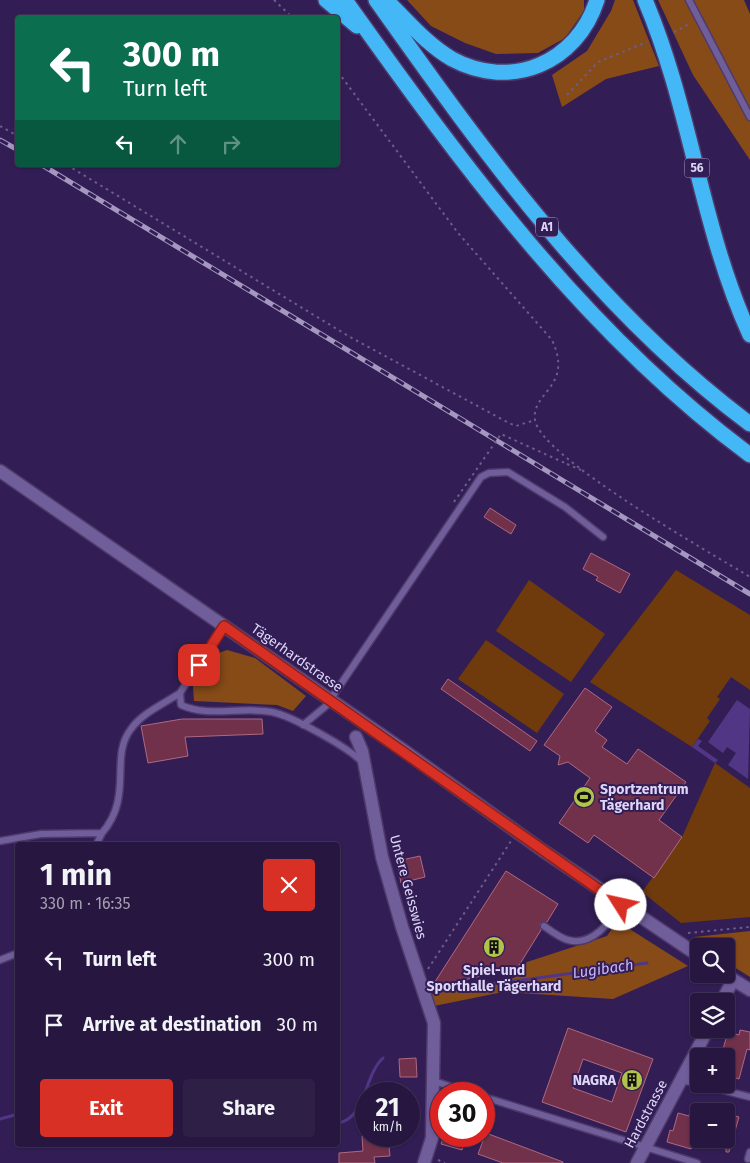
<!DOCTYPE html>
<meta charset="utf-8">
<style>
:root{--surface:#261640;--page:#2e1f47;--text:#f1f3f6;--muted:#a49fb1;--line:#423559;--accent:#d93025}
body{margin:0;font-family:"Fira Sans",sans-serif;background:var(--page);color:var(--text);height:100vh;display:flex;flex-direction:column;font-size:19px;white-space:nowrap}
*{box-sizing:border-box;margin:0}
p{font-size:16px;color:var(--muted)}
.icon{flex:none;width:28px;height:28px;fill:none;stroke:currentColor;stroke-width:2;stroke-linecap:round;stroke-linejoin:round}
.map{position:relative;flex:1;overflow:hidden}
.drawer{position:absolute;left:15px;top:842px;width:325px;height:305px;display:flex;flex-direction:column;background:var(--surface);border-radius:5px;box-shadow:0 1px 4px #0004,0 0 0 1px var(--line)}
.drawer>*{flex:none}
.hud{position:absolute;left:15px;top:15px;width:325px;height:152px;border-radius:5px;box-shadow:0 1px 4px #0004,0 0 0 1px var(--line);background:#0b6e4f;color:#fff;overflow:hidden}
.controls{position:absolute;left:690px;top:938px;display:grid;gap:10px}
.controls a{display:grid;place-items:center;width:45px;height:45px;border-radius:5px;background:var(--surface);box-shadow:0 1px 4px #0004,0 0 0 1px var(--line);font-size:25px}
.speed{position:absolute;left:355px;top:1082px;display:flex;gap:10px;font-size:25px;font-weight:700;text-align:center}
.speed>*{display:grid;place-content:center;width:65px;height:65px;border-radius:50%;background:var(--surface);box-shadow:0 1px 4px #0004,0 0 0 1px var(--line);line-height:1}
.speed small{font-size:12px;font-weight:400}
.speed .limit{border:8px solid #d22;background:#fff;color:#111}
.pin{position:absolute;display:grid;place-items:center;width:42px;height:42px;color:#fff;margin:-21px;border-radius:10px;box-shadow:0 2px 8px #0006}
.me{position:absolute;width:55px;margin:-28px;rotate:305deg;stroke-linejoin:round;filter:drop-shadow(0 0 4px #0008)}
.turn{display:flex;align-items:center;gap:18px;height:105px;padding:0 25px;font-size:22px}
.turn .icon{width:65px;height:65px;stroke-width:2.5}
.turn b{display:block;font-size:35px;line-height:42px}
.lanes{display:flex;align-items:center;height:48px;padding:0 25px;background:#0003;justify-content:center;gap:25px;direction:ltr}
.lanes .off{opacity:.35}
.round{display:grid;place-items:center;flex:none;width:52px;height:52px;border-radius:5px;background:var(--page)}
.head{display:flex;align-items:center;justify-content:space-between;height:85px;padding:0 25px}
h1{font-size:30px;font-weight:700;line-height:38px}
.button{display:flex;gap:10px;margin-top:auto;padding:10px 25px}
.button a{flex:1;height:58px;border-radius:5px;background:var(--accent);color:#fff;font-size:20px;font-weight:700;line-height:58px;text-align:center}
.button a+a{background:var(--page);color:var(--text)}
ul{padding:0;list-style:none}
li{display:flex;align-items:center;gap:15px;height:65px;padding:0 25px}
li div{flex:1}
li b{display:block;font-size:19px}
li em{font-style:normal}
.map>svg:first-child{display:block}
</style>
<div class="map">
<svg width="750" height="1163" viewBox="0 0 750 1163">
<rect width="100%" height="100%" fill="#321e55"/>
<path fill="#6f3b0d" d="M676 570 750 615V690L731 677 717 697 720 699 707 718 710 721 692 747 590 682Z
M529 580 605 634 571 682 496 631Z
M486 640 564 694 537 733 458 679Z
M715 763 750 788V917L681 923 642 892 682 837Z"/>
<path fill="#874b18" d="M407 0H584V11L565 38 538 53 496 54 465 43 431 26Z
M615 0H633L659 66 606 79 562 107 552 75 587 51 611 11Z
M658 0H744L750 14V160L693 75Z
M227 650 255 658 306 696 293 711 277 705 194 701 193 686 208 657Z
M617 921 688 966 613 999 503 992 434 1006 428 995 514 978 527 962 607 936Z
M750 931V977L726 962V946H705L694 937Z"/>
<path fill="#523686" d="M737 700 750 709 748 779 728 765 736 753 727 747 723 753 708 742Z
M698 739 702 741 698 746 718 760 715 763 692 747Z"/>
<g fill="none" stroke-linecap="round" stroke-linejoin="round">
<path stroke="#523686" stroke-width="3" d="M441 991 647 963
M0 1119 18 1114
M338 1123C366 1119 364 1075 383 1058"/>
</g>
<path fill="#71314b" stroke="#af6882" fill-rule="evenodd" d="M490 508 516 525 511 534 484 517Z
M591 553 630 574 620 593 596 580 598 577 583 569Z
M448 679 537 741 530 751 441 689Z
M585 688 612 707 595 731 607 740 602 747 627 764 638 749 686 782 659 820 682 837 654 878 594 835 588 843 559 823 590 778 568 762 558 765 560 756 544 745Z
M182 719H262L263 734 185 737 188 756 148 763 141 726Z
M420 856 425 877 401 883 397 861Z
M506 871 558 904 547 922 540 924 541 930 518 967 431 988Z
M568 1028 653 1059 626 1132 542 1102ZM583 1059 622 1073 612 1102 573 1088Z
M740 1030 750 1032V1050L747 1049 739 1079 726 1075V1056H721L728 1032 739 1035Z
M416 1058 417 1077H400L399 1059Z
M690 1111 699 1113V1129L697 1128 691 1149 667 1142 670 1130 673 1131 678 1113 689 1116Z
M726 1113 739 1117 729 1152H726Z
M486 1133 563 1162V1163H503L478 1154Z
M362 1136H388L390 1156 374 1157 375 1163H339V1153L363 1151Z
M444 1136H466L462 1150 441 1144Z"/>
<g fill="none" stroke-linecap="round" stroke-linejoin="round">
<g stroke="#4e3a6b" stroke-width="9">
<path id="service" d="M689 0 750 117
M224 625 180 693 181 705C209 718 242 706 272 712 292 716 349 748 362 762
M303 725 326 706 481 477 489 473 508 472 565 507 603 537
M0 841 41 834 102 833C134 796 109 757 131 729 142 713 165 703 180 693
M96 845 102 833
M544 926C551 931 560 938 568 940 592 947 610 922 621 905
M0 960 18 953
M682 1080 750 1097
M434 1081 473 1094
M484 1097 697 1163
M748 1159 750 1152"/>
</g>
<g stroke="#4e3a6b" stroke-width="15">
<path id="minor" d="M0 471 403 750 542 850 699 956
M356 737 362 751 382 857 402 927 434 1023 432 1138 424 1163
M724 974 750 990
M722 1001 733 980
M637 1163 708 1029"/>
</g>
<g stroke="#4e3a6b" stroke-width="18">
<path id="motorway" d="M326 0 357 26
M345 0C464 167 584 332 750 455
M376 0C485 154 597 310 750 424
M386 0C407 20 426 44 452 59 511 91 577 63 597 0
M645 0C691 108 701 228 750 335"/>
</g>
<path stroke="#6d5d8c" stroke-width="2" stroke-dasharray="2.5 4" stroke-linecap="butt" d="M274 0 293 18
M674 32 691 23
M338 72 458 233 552 340C574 387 531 392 535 420 540 457 713 554 750 577
M567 95 598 62 647 42
M0 126 18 136
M67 165 350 337 507 422 516 426 535 420
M567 464 581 470
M688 933 750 927
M428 969 511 841
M438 1160 445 1163"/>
<use href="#service" stroke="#705e9b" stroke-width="6"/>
<use href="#minor" stroke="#705e9b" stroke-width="12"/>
<use href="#motorway" stroke="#44b8f6" stroke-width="15"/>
<g stroke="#a498c1" stroke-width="5">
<path id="rail" d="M0 140 18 150
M42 165 750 594"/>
</g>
<use href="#rail" stroke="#321e55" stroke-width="3" stroke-dasharray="9" stroke-linecap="butt"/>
<path stroke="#6d5d8c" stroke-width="2" stroke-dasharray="2.5 4" stroke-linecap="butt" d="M454 502 501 434 567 464"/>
</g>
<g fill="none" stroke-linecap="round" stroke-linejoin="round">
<g stroke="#8d1f18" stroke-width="12">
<path id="route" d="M199 665 224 626 621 905"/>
</g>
<use href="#route" stroke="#d93025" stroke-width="9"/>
</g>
<defs>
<g id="stadium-disc" transform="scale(1.125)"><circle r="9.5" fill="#b2c34c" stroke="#321e55"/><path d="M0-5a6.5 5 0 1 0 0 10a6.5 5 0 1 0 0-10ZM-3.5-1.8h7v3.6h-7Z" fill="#111"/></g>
<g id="building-disc" transform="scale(1.125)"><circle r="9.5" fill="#b2c34c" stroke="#321e55"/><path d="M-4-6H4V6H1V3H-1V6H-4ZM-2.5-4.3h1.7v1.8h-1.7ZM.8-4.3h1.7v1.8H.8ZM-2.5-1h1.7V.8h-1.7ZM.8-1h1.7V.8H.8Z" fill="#111"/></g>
</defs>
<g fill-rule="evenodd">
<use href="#stadium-disc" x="584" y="797"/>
<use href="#building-disc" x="494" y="947"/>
<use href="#building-disc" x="632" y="1080"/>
</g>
<g text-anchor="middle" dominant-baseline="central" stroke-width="4" stroke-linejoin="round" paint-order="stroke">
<g fill="#321e55" stroke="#aa9fc7" stroke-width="1">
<rect x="684.5" y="158.5" width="25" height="19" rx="4"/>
<rect x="536" y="217.5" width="22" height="19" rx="4"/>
</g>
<g font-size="12" font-weight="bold" fill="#ded6f8">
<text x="697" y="168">56</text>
<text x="547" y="227">A1</text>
</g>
<g font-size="14" fill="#ded6f8" stroke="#321e55">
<text transform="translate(297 658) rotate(35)">Tägerhardstrasse</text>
<text transform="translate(408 887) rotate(75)">Untere Geisswies</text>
<text transform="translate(646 1114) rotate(-62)">Hardstrasse</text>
</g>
<g font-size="14" font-weight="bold" fill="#ded6f8" stroke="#321e55" text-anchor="start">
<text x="600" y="789">Sportzentrum<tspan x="600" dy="16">Tägerhard</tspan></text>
<text x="494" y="970" text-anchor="middle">Spiel-und<tspan x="494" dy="16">Sporthalle Tägerhard</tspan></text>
<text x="616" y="1080" text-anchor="end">NAGRA</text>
</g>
<g font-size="15" font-style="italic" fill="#c8b6f9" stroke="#321e55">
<text transform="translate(603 969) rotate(-8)">Lugibach</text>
</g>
</g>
</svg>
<div class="controls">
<a><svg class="icon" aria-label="search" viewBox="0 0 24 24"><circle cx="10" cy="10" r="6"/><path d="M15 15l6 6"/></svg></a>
<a><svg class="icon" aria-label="layers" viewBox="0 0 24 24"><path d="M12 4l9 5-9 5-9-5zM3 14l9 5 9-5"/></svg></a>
<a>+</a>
<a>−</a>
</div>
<div class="speed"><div>21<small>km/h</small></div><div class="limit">30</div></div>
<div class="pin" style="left:199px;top:665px;background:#d93025"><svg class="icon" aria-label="arrive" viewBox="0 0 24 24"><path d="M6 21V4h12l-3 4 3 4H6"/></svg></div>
<svg class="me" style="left:621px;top:905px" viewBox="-20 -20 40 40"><circle r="19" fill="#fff"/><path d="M0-13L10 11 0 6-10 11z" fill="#d93025"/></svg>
<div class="hud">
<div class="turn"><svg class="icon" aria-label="left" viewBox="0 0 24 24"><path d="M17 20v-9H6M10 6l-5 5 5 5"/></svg><div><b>300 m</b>Turn left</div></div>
<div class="lanes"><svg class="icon" aria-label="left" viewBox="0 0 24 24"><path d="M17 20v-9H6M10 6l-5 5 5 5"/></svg><svg class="icon off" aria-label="ahead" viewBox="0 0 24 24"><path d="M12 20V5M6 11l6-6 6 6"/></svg><svg class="icon off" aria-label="right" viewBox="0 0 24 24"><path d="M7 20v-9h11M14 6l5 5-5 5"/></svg></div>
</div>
<section class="drawer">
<div class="head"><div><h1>1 min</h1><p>330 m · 16:35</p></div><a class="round" style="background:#d93025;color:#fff"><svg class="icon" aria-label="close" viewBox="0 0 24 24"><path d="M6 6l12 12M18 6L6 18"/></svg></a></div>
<ul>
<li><svg class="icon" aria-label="left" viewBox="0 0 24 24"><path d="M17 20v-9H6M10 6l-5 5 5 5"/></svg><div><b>Turn left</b></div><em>300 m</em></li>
<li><svg class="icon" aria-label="arrive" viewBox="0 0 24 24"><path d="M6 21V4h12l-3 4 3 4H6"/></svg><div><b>Arrive at destination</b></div><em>30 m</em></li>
</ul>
<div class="button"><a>Exit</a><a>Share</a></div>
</section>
</div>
